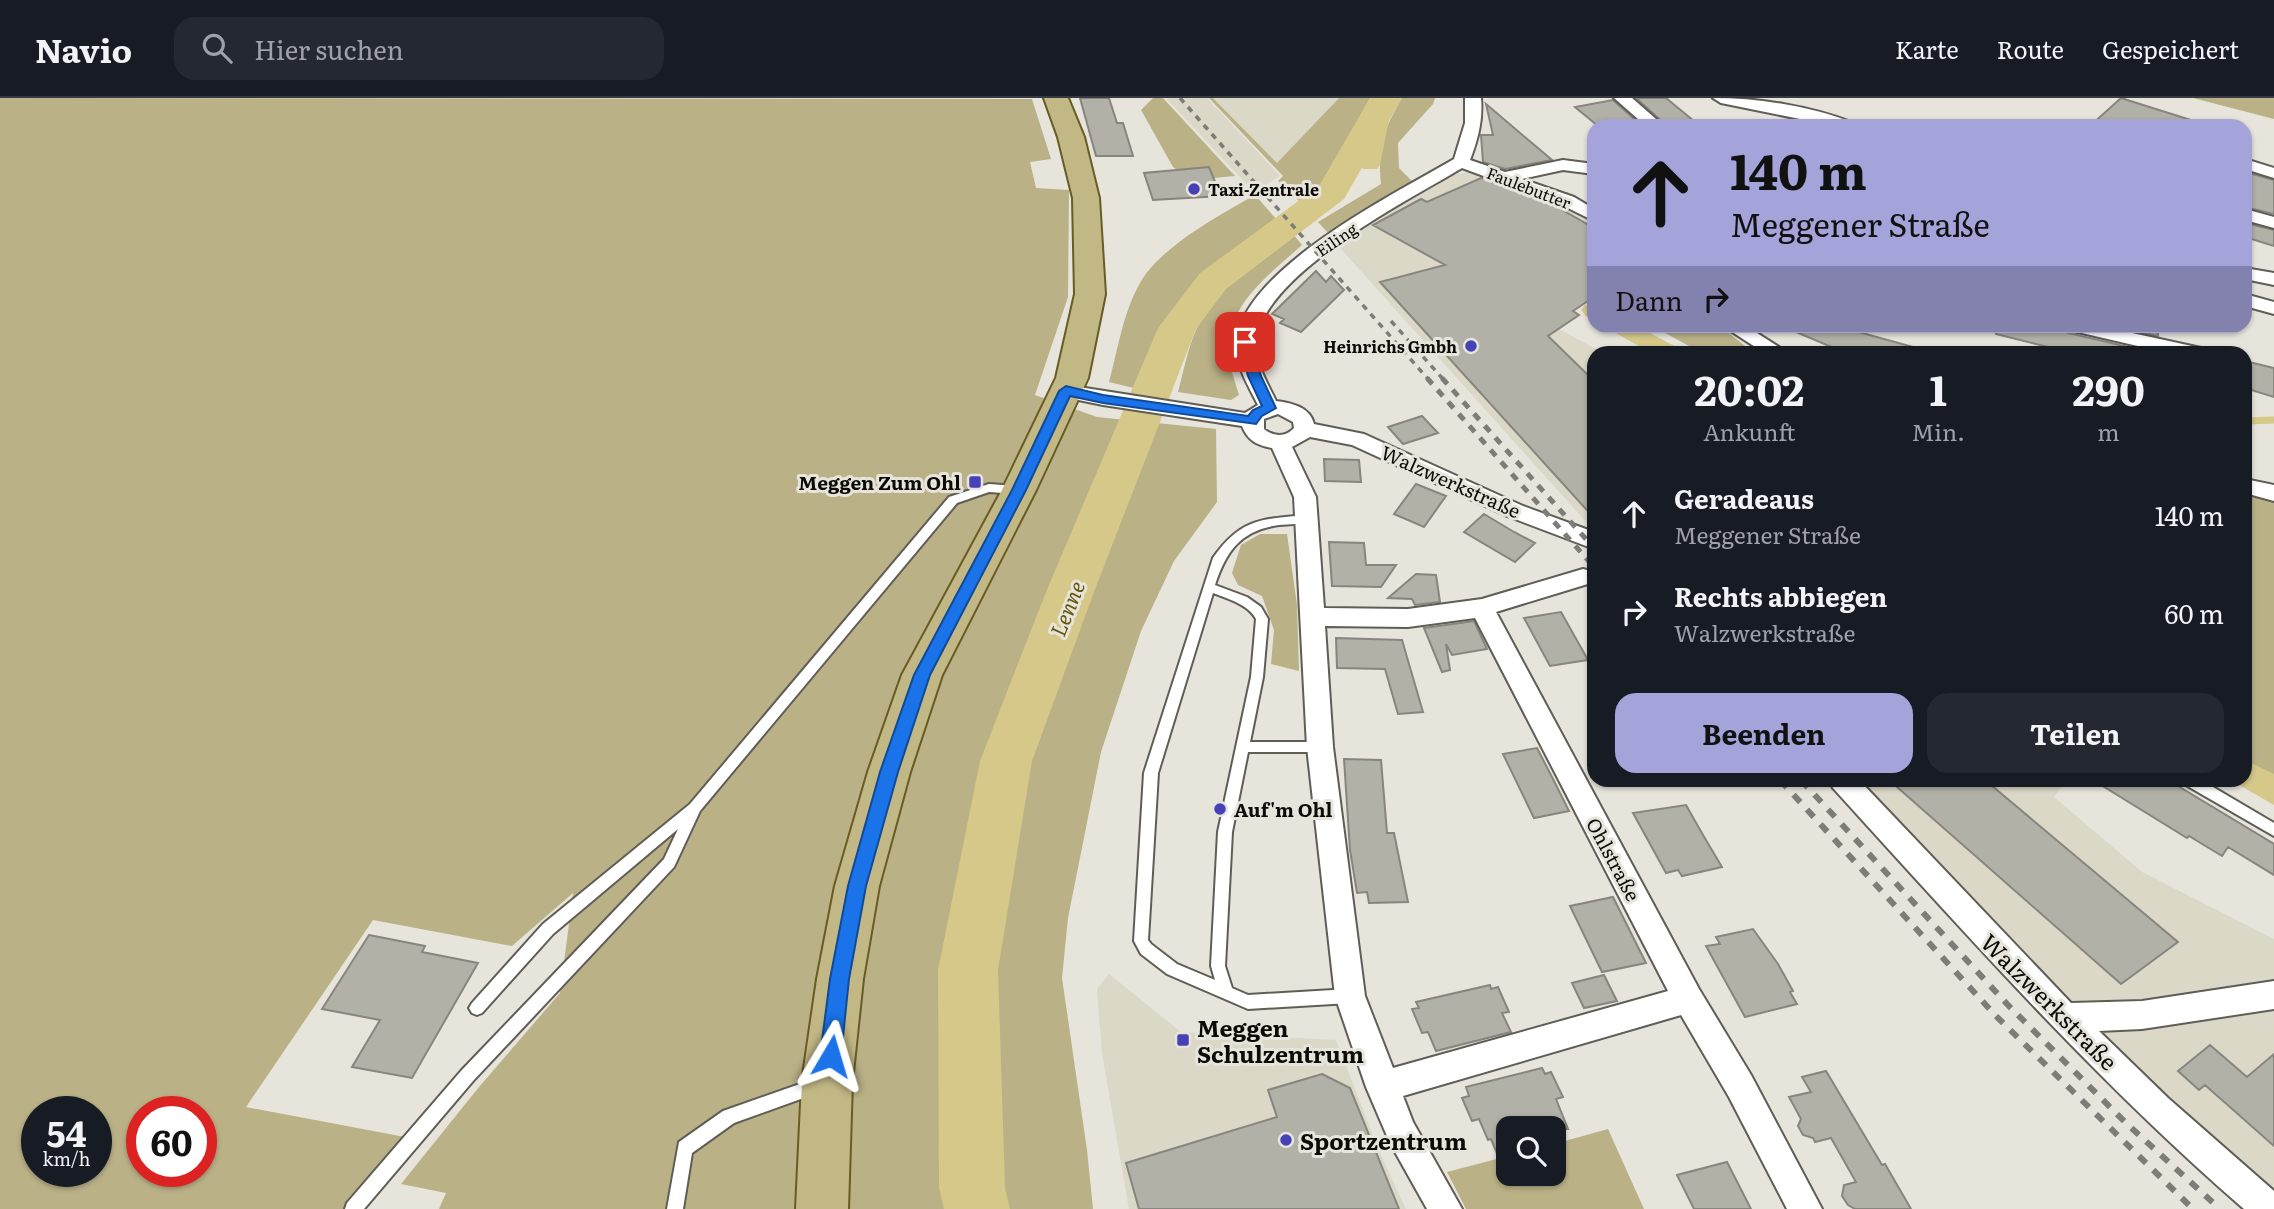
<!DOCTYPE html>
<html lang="de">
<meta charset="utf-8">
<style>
:root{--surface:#171b24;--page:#242831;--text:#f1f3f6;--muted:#9ea1a6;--line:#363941;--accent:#a4a3da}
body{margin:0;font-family:Literata,serif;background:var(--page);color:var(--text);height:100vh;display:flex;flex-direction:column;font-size:26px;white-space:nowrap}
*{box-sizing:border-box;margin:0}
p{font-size:23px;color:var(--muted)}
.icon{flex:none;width:38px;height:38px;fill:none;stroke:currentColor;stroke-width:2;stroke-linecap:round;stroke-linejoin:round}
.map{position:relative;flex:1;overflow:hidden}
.sheet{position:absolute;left:1587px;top:248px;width:665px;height:441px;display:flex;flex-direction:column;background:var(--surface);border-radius:21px;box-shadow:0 2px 5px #0004}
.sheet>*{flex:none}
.banner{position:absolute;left:1587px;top:21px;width:665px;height:214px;border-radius:21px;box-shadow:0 2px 5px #0004;background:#a4a3da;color:#111;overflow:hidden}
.tools{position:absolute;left:1496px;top:1018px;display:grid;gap:14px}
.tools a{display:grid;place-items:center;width:70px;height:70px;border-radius:14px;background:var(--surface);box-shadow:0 2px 5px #0004;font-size:35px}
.speed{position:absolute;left:21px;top:998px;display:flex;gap:14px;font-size:35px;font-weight:700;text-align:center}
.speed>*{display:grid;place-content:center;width:91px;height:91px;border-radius:50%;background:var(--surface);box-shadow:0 2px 5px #0004;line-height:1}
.speed small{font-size:18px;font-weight:400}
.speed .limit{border:10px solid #d22;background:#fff;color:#111}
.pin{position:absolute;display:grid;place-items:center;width:60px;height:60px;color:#fff;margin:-30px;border-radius:14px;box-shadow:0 4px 10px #0006}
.me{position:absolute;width:77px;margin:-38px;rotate:7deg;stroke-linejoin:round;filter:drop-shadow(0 0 5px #0008)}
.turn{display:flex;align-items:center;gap:24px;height:147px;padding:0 28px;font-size:32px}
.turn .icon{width:91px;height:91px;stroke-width:2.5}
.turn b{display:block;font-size:49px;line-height:60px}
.then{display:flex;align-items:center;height:66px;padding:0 28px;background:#0003;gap:14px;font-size:26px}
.eta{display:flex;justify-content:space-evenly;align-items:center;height:119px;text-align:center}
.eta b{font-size:42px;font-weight:700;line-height:49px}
.cta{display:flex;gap:14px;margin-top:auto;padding:14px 28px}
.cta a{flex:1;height:80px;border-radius:21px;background:var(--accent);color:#111;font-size:28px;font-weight:700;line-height:80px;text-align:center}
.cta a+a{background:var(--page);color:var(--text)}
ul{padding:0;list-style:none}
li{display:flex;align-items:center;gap:21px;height:98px;padding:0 28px}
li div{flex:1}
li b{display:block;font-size:26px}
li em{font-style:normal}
header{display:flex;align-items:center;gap:42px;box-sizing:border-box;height:98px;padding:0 35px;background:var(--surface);border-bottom:2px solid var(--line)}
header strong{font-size:33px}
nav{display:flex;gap:38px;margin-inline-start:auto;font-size:24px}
.search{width:490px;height:63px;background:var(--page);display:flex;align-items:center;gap:18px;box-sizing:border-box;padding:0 24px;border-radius:21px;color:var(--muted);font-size:26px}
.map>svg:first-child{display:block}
</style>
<header>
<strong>Navio</strong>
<div class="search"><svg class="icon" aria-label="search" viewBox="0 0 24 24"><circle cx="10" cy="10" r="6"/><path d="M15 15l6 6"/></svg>Hier suchen</div>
<nav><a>Karte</a><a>Route</a><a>Gespeichert</a></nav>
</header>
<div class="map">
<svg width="2274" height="1111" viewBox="0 0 2274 1111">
<rect width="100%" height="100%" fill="#e6e4db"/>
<path fill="#dbd8c8" d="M1166 0H1207L1280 78 1254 94Z
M1213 0H1339L1277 65Z
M1467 74 1479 75 1548 99 1594 124V177L1531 212 1541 221 1603 255 1594 256V428L1589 427 1341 151 1359 134 1413 99 1454 77Z
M1858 683H2066L2054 699 2142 774 2274 841V1096L2130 963Z
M1109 876 1181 934 1336 942 1379 1053 1406 1111H1129L1102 955 1097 891Z"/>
<path fill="#bab187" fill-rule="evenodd" d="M0 0 1032 1 1051 61 1030 64 1036 90 1069 92 1068 199 1035 297 1097 319 1216 331 1217 404 1174 463 1141 533 1101 654 1068 820 1062 880 1087 1052 1093 1111H683L689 1071 673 1076 666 1111H439L446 1095 401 1086 479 989 560 895 573 795 512 848 373 822 246 1009 405 1039 357 1111H0ZM37 1013H96V1073H37ZM142 1013H201V1073H142Z
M1153 0H1163L1235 78 1192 82 1173 69 1141 12Z
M1209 0H1213L1277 65 1339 0H1370L1323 85 1301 105 1278 83 1283 78Z
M1402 0H1435L1433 6 1398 45 1399 70 1413 84 1329 136 1318 124 1381 86C1377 46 1383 34 1402 0Z
M2193 0H2274V21Z
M1255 97 1278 123C1233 155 1183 187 1158 240 1151 256 1147 275 1142 292L1109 284C1118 251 1123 215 1140 185 1160 149 1220 117 1255 97Z
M1293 136 1302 147C1272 174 1229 205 1228 250 1228 265 1235 283 1239 297L1231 302 1178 294C1183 275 1187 255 1194 237 1211 194 1258 163 1293 136Z
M1652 228H1720L1754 255H1702Z
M2245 397 2274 404V686L2245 666Z
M1260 436H1287L1297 507 1299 573 1271 566 1274 532 1262 498 1238 487 1232 475 1241 447Z
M1608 1031 1644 1111H1466L1447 1074 1508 1058V1076H1554V1046Z"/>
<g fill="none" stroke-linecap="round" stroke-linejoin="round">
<path stroke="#d5c889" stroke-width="7" d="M2245 323 2274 322"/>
<path fill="#d5c889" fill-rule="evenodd" d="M1383 1 1392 7 1380 67 1377 71H1363L1360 67 1374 7Z
M1594 205V220L1586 218 1581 212 1585 207Z
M1609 228H1637L1680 251 1684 256H1653L1612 233Z
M2245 662 2274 676V707L2234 684 2245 682Z"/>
<path fill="#d5c889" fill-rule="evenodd" d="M1370 0H1402L1344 101 1226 191 1196 231 1094 494 1032 663 998 872 1005 1090 1010 1111H944L939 1090 938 872 980 663 1046 494 1158 230 1200 175 1319 88Z"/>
</g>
<path fill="#b2b1a8" stroke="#87857d" stroke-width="2" d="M1080 0H1109L1117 25H1123L1133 58H1096Z
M1636 0H1666L1700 28H1667Z
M2121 0 2197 24 2196 28H2090Z
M1613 2 1642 28H1598L1575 9Z
M1486 6 1552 62 1505 71 1483 64 1481 37H1493Z
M1209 69 1221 98 1153 102 1144 75Z
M2245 74 2274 82V116L2245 109Z
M1481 80 1550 105 1594 130V199L1573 213 1579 217 1548 238 1594 283V420L1380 184 1445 167 1373 127 1421 101 1427 104Z
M2245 125 2274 132V148L2245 139Z
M1316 173 1326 184 1331 178 1344 192 1301 234 1280 225 1284 221 1272 216Z
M1782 228H1837L1913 249 1912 256H1848Z
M1997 228H2064L2068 235 2158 256H2076L1996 236Z
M2110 228H2158V238Z
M2245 263 2274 270V299L2245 290Z
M1422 318 1438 335 1403 346 1388 329Z
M1324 361 1359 362 1361 384 1325 383Z
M1416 386 1446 398 1424 429 1394 416Z
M1484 416 1514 434 1535 445 1515 464 1464 434Z
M1329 444 1364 445 1366 467H1396L1381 489 1332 488Z
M1416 476 1436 477 1440 504 1415 507 1412 501 1388 500Z
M1561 514 1588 562 1550 568 1524 520Z
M1474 523 1487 551 1452 557 1446 546 1450 572 1442 574 1424 530Z
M1336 540 1402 542 1423 614 1398 616 1385 571 1337 570Z
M1537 650 1553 681 1569 713 1534 720 1503 656Z
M1344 661 1381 662 1387 735H1394L1408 804 1369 805 1367 794 1357 795 1350 752Z
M1889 682H1985L2178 844 2121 886Z
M2093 682H2168L2274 746V777L2228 749 2222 758 2189 738 2187 740Z
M1686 707 1703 737 1722 769 1682 778 1678 772 1666 775 1633 715Z
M1613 799 1646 865 1602 874 1570 808Z
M1753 831 1778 866 1793 893 1790 894 1797 906 1745 919 1706 848 1720 846 1716 839Z
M369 837 425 848 422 854 478 865 412 980 352 969 380 922 322 911Z
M1604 877 1617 903 1584 910 1572 885Z
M1490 887 1491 891 1498 889 1509 914 1502 915 1511 934 1436 953 1428 934 1422 935 1412 911 1419 910 1416 904Z
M2210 947 2247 979 2274 956V1048L2205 987 2199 992 2178 973Z
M1542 970 1545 976 1551 974 1563 999 1556 1001 1568 1031H1508V1082L1491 1041 1488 1042 1479 1021 1472 1023 1462 1000 1469 998 1466 989Z
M1826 973 1882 1067 1885 1066 1911 1111H1855L1848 1107 1842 1098 1844 1087 1856 1084 1831 1040 1815 1044 1813 1040 1803 1037 1798 1028 1801 1021 1789 999 1811 994 1802 979Z
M1322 976 1350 990 1399 1111H1139L1126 1065 1277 1019 1268 992Z
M1727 1064 1751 1111H1694L1677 1077Z"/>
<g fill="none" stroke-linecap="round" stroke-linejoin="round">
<g stroke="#5f5d56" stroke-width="4">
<path id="lane" d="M989 386 1017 388 1022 392 1017 396 989 394 957 405 700 713 674 769 473 983 364 1111H345L347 1105 461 973 664 761 678 731 553 836 482 915 477 917 472 915 469 910 472 905 543 826 690 706 949 399Z
M1308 417 1312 418 1314 421 1312 424C1301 426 1290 426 1279 427 1241 432 1226 453 1215 487L1247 499 1261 509 1268 521 1263 579 1250 644H1320L1325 645 1327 649 1325 653 1320 654H1248L1232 734 1225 868 1232 890 1248 897 1350 891 1355 893 1358 898 1355 903 1350 905 1248 911 1167 876 1141 856 1134 843 1144 675 1213 460C1241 420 1262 421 1308 417ZM1213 495C1228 501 1248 506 1256 521L1251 579 1218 734 1211 868 1215 882 1177 866 1151 846 1148 842 1158 675Z
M2183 682H2201L2274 725V738L2184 686Z
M817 980 823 983 825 988 823 993 734 1025 692 1055 683 1111H667L679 1044 723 1013Z"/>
</g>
<g stroke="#5f5d56" stroke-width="4">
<path id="street" d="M1465 0H1481C1483 22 1478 41 1470 62L1505 74 1563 62 1594 66V76L1563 72 1522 81 1574 99 1594 111V123L1562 107 1462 70C1409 102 1256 179 1256 248 1256 267 1268 286 1276 303 1292 305 1310 309 1314 326L1364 336 1523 408 1594 434V451L1507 418 1352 347 1310 339 1292 349 1316 399 1324 510 1408 511 1482 501 1583 471 1591 473 1594 478 1591 485 1496 514 1699 891 1751 977 1822 1111H1787L1729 999 1681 917 1403 998 1413 1024 1462 1111H1427L1390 1045 1366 989 1335 898 1307 649 1294 399 1272 350C1257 347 1248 343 1242 328L1103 307 1059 298 1056 293 1059 288 1066 287 1245 315 1258 307C1249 289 1236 268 1236 247 1239 173 1396 95 1454 61L1465 25ZM1278 316 1293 324 1294 330C1286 339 1274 339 1264 331V321ZM1475 520 1668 893 1393 970 1365 898 1333 649 1325 528 1408 529Z
M1614 0H1632L1664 28H1646Z
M1713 0C1759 0 1810 8 1854 25L1856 28H1834L1721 5Z
M2245 61 2274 70V80L2245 71Z
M2245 111 2274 119V130L2245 122Z
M2245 170 2274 175V187L2245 181Z
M2245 196 2274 204V216L2245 208Z
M1723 228H1746L1790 256H1766Z
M2066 228H2100L2201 250 2210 256H2172L2069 232Z
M2245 381 2274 387V403L2245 395Z
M1829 682H1859L2071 905 2142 903 2274 883V911L2142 931 2099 933 2168 1000 2274 1093V1111H2244C2095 982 1965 835 1833 690Z"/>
</g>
<g stroke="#685c24" stroke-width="4">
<path id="primary" d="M1044 0H1068L1084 39 1099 100 1105 196 1088 280 1036 392 942 577 910 674 879 788 863 881 852 984 848 1111H796L802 984 817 881 835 788 868 674 902 577 1002 392 1056 280 1075 196 1073 100 1058 39Z"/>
</g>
<use href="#lane" fill="#fff" fill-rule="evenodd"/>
<use href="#street" fill="#fff" fill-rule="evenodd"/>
<use href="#primary" fill="#c2b885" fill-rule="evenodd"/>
<path stroke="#7e7c76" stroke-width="3.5" stroke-dasharray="6 6" stroke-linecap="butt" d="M1180 0 1428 281
M1391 223 1443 281"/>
<path stroke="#7e7c76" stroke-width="5" stroke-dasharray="8 8" stroke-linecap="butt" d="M1427 280 1594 469
M1442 280 1594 450"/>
<path stroke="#7e7c76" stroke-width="6" stroke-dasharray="10 10" stroke-linecap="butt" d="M1780 682 1996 918 2193 1111
M1801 682 2007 906 2126 1025 2220 1111"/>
</g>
<path fill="#1a73e8" stroke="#114b97" stroke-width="2" d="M1245 240 1252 244 1261 278 1276 310 1262 318 1256 326 1103 305 1070 298 1026 392 930 577 898 674 866 788 849 881 841 958 838 965 831 968 823 965 820 958 830 881 848 788 880 674 914 577 1012 392 1059 293 1066 288 1103 297 1248 318 1253 312 1262 308 1248 278 1239 244Z"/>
<g fill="#4542b8" stroke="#e6e4db" stroke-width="2.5">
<circle cx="1194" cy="91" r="7"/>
<circle cx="1471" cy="248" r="7"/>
<rect x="968" y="377" width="14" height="14" rx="3.5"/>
<circle cx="1220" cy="711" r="7"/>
<rect x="1176" y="935" width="14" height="14" rx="3.5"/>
<circle cx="1286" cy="1042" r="7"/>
</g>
<g text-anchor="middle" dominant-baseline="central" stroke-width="6" stroke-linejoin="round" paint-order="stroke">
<g font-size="16" fill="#0c0b08" stroke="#e6e4db">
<text transform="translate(1529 89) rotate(21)">Faulebutter</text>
<text transform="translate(1336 141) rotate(-34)">Eiling</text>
</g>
<g font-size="16" font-weight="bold" fill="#0c0b08" stroke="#e6e4db" text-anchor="start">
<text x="1208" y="91">Taxi-Zentrale</text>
<text x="1457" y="248" text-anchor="end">Heinrichs Gmbh</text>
</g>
<g font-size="19" fill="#0c0b08" stroke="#e6e4db">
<text transform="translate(1451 383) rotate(24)">Walzwerkstraße</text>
<text transform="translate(1614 761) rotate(62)">Ohlstraße</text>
</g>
<g font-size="19" font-weight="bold" fill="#0c0b08" stroke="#e6e4db" text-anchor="end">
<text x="961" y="384">Meggen Zum Ohl</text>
<text x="1234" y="711" text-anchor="start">Auf'm Ohl</text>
</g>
<g font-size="21" font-style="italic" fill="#645607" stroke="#e6e4db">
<text transform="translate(1066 510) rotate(-68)">Lenne</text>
</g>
<g font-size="23" fill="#0c0b08" stroke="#e6e4db">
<text transform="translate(2050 903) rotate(45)">Walzwerkstraße</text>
</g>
<g font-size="23" font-weight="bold" fill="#0c0b08" stroke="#e6e4db" text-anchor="start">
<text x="1197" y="929">Meggen<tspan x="1197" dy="26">Schulzentrum</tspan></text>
<text x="1300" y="1042">Sportzentrum</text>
</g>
</g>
</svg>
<div class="tools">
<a><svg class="icon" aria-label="search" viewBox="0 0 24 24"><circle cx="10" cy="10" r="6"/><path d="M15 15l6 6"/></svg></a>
</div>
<div class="speed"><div>54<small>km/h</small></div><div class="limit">60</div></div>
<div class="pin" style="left:1245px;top:244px;background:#d93025"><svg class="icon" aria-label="arrive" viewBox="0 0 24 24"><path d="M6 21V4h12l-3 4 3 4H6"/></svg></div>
<svg class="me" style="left:831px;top:958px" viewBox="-20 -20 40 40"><path d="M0-17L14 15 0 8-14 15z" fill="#1a73e8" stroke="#fff" stroke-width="4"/></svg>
<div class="banner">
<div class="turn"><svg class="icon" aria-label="ahead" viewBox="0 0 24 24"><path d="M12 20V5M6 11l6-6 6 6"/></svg><div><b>140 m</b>Meggener Straße</div></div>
<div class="then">Dann<svg class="icon" aria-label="right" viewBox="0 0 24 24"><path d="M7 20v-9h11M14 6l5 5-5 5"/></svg></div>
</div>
<section class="sheet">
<div class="eta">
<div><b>20:02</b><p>Ankunft</p></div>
<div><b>1</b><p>Min.</p></div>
<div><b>290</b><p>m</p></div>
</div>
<ul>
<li><svg class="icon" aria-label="ahead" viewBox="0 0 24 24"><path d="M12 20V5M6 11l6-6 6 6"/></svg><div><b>Geradeaus</b><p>Meggener Straße</p></div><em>140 m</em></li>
<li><svg class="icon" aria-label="right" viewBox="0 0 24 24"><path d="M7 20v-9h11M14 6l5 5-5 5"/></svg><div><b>Rechts abbiegen</b><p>Walzwerkstraße</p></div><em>60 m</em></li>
</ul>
<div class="cta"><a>Beenden</a><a>Teilen</a></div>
</section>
</div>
